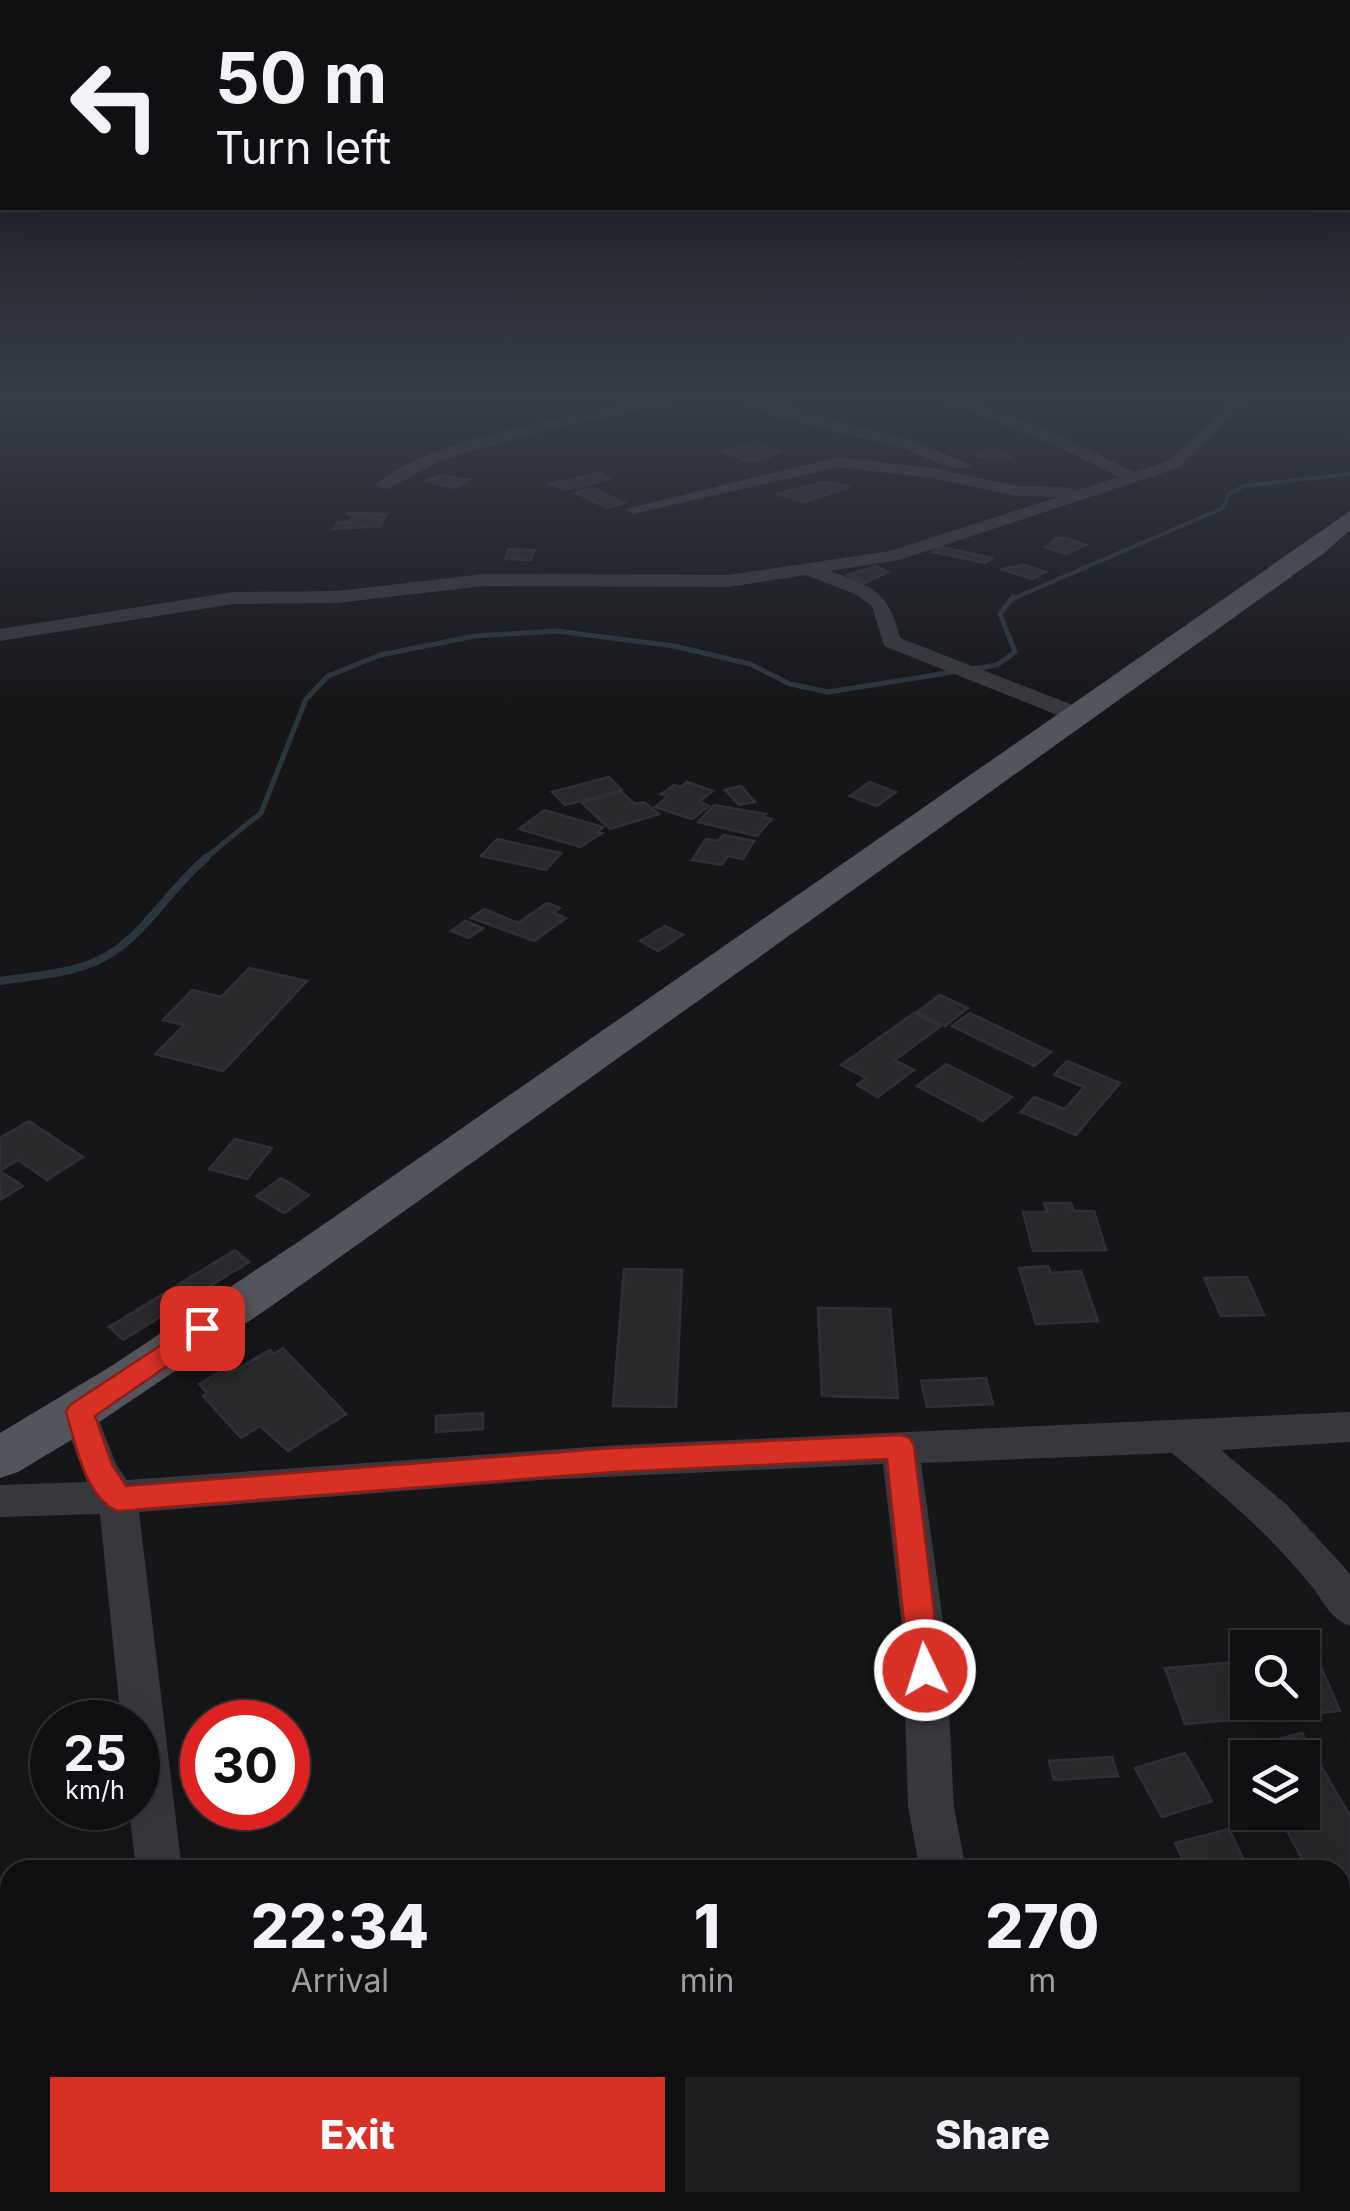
<!DOCTYPE html>
<style>
:root{--surface:#101012;--page:#1e1e20;--text:#f1f3f6;--muted:#9c9d9f;--line:#303032;--accent:#d93025}
body{margin:0;font-family:Inter,sans-serif;background:var(--page);color:var(--text);height:100vh;display:flex;flex-direction:column;font-size:38px;white-space:nowrap}
*{box-sizing:border-box;margin:0}
p{font-size:32px;color:var(--muted)}
.icon{flex:none;width:55px;height:55px;fill:none;stroke:currentColor;stroke-width:2;stroke-linecap:round;stroke-linejoin:round}
.map{position:relative;flex:1;overflow:hidden}
.side{position:absolute;left:0px;top:1860px;width:1350px;height:352px;display:flex;flex-direction:column;background:var(--surface);border-radius:30px 30px 0 0;box-shadow:0 10px 40px #0002,0 0 0 2px var(--line)}
.side>*{flex:none}
.top-card{position:absolute;left:0px;top:0px;width:1350px;height:210px;box-shadow:0 10px 40px #0002,0 0 0 2px var(--line);background:#101012;color:var(--text);overflow:hidden}
.controls{position:absolute;left:1230px;top:1630px;display:grid;gap:20px}
.controls a{display:grid;place-items:center;width:90px;height:90px;border-radius:0px;background:var(--surface);box-shadow:0 10px 40px #0002,0 0 0 2px var(--line);font-size:50px}
.speed{position:absolute;left:30px;top:1700px;display:flex;gap:20px;font-size:50px;font-weight:700;text-align:center}
.speed>*{display:grid;place-content:center;width:130px;height:130px;border-radius:50%;background:var(--surface);box-shadow:0 10px 40px #0002,0 0 0 2px var(--line);line-height:1}
.speed small{font-size:25px;font-weight:400}
.speed .limit{border:15px solid #d22;background:#fff;color:#111}
.pin{position:absolute;display:grid;place-items:center;width:85px;height:85px;color:#fff;margin:-42px;border-radius:20px;box-shadow:0 5px 15px #0006}
.me{position:absolute;width:110px;margin:-55px;rotate:356deg;stroke-linejoin:round;filter:drop-shadow(0 0 8px #0008)}
.turn{display:flex;align-items:center;gap:35px;height:210px;padding:0 50px;font-size:45px}
.turn .icon{width:130px;height:130px;stroke-width:2.5}
.turn b{display:block;font-size:70px;line-height:85px}
.eta{display:flex;justify-content:space-evenly;align-items:center;height:170px;text-align:center}
.eta b{font-size:60px;font-weight:800;line-height:70px}
.action{display:flex;gap:20px;margin-top:auto;padding:20px 50px}
.action a{flex:1;height:115px;border-radius:0px;background:var(--accent);color:#fff;font-size:40px;font-weight:800;line-height:115px;text-align:center}
.action a+a{background:var(--page);color:var(--text)}
.map>svg:first-child{display:block}
</style>
<div class="map">
<svg width="1350" height="2211" viewBox="0 0 1350 2211">
<rect width="100%" height="100%" fill="#161618"/>
<g fill="none" stroke-linecap="round" stroke-linejoin="round">
<path stroke="#2c353c" stroke-width="4" d="M1010 600 1223 508 1229 494 1244 486 1350 474"/>
<path stroke="#2c353c" stroke-width="5" d="M203 860 261 813 306 699 328 676 380 655 475 636 557 631 674 646 750 664 790 684 828 692 997 665 1015 652 1000 614 1013 597"/>
<path stroke="#2c353c" stroke-width="8" d="M0 981C37 975 81 974 113 952 150 927 172 886 206 858"/>
</g>
<path fill="#29292c" stroke="#303034" stroke-width="2.5" d="M755 442 780 451 764 460 746 461 721 451Z
M991 447 1011 457 992 460 975 455Z
M599 473 609 479 566 490 549 484Z
M442 475 469 480 455 488 426 481Z
M823 482 850 487 804 502 777 494Z
M593 488 624 503 607 508 576 493Z
M346 513 387 514 380 526 333 529 338 522H350L354 516Z
M1057 538H1065L1086 545 1065 554 1045 547Z
M940 547 992 558 985 563 933 552Z
M509 549 535 550 531 560 505 559Z
M1024 565 1046 572 1032 579 1001 569Z
M875 566 888 572 864 583 848 575Z
M609 777 622 790 565 805 552 792Z
M687 782 713 791 699 802 709 806 692 819 655 807 668 796 661 794 674 785 681 787Z
M869 782 896 792 877 806 850 796Z
M741 786 755 802 739 805 725 790Z
M621 792 635 804 644 802 659 814 610 829 582 803Z
M714 805 766 814 763 817 772 819 757 836 698 822Z
M544 810 603 827 598 832 602 833 580 847 519 829Z
M723 835 754 841 743 859 728 856 722 865 692 860 706 839 718 841Z
M497 839 561 853 546 870 481 856Z
M547 903 560 908 554 913 566 918 534 941 471 918 484 909 518 923Z
M465 921 483 928 469 938 451 931Z
M665 926 683 935 658 951 640 941Z
M249 968 307 981 223 1071 155 1054 184 1025 163 1020 192 990 221 997Z
M940 995 968 1008 945 1026 917 1012Z
M914 1013 941 1026 895 1060 914 1070 878 1097 857 1085 866 1078 841 1065Z
M970 1013 1051 1052 1034 1066 952 1026Z
M1067 1061 1120 1083 1076 1135 1021 1112 1034 1097 1065 1109 1084 1087 1054 1075Z
M946 1064 1012 1097 983 1121 917 1086Z
M29 1121 83 1157 47 1180 18 1160 0 1171 23 1186 0 1200V1138Z
M235 1139 272 1148 247 1179 209 1169Z
M281 1178 309 1195 284 1213 256 1196Z
M1044 1203H1071L1074 1211H1094L1106 1250 1033 1251 1023 1212H1047Z
M235 1250 249 1262 123 1340 109 1327Z
M1048 1266 1051 1273 1081 1271 1098 1321 1036 1324 1019 1268Z
M624 1269 682 1270 676 1407 613 1406Z
M1247 1277 1264 1315 1221 1316 1204 1278Z
M818 1308 890 1309 898 1398 822 1396Z
M283 1348 346 1414 288 1451 260 1426 241 1438 203 1396 207 1393 199 1384 228 1367 232 1372 270 1350 274 1354Z
M986 1378 993 1404 927 1407 921 1381Z
M483 1413V1429L436 1432V1416Z
M1316 1655 1340 1711 1185 1724 1165 1668 1248 1661V1702H1302V1657Z
M1302 1733 1350 1816V1907L1340 1909V1870H1308L1277 1812H1302V1758L1248 1759 1242 1748Z
M1185 1753 1212 1801 1162 1817 1135 1768Z
M1112 1757 1118 1776 1054 1780 1049 1761Z
M1229 1829 1249 1870H1188L1175 1843Z"/>
<g fill="none" stroke-linecap="round" stroke-linejoin="round">
<path fill="#37383d" fill-rule="evenodd" d="M669 398H699L547 430 442 460 388 489 374 486C427 436 595 412 669 398Z
M735 398H757L913 441 972 465C956 477 918 452 899 447 857 435 767 422 735 398Z
M935 398C990 398 1083 447 1134 472L1166 462 1238 398H1254L1178 468 899 560 830 571C873 586 889 592 900 638L1086 710 1089 715 1086 720H1070L884 646 872 606 855 594 806 575 728 587 484 586 337 603 233 604 0 641V629L233 592 337 591 484 574 728 575 890 551 1058 497 1017 496 932 478 838 467 633 514 625 509 838 457 932 468 1017 486 1067 487 1075 491 1119 477 1059 447Z
M79 1398 92 1402 116 1464 127 1480 618 1445 1350 1412V1442L1221 1450 1286 1504 1346 1569 1350 1575V1626C1331 1619 1325 1604 1313 1588 1272 1536 1223 1495 1172 1453L921 1463 945 1636 954 1807 966 1870H920L908 1807 903 1636 883 1464 541 1480 139 1512 182 1870H136L129 1808H138V1722H121L100 1514 0 1517V1485L87 1482 61 1412 66 1402Z
M1350 1955V2005L1340 2008V1958Z
M165 2202H219L216 2211H168Z"/>
<path fill="#53555c" fill-rule="evenodd" d="M1350 511V530L1324 553 273 1305 83 1433 18 1472 0 1478V1433L113 1365 304 1238Z"/>
</g>
<linearGradient id="sky" x2="0" y2="1"><stop stop-color="#0c0c0d"/><stop offset="0.56" stop-color="#363c48"/><stop offset="1" stop-color="#363c48" stop-opacity="0"/></linearGradient>
<rect width="1350" height="708" fill="url(#sky)"/>
<path fill="#d93025" stroke="#8d1f18" stroke-width="2.5" d="M202 1318 212 1321 215 1328 212 1335 95 1416 112 1465 126 1486 614 1448 900 1435 910 1438 914 1446 941 1670 937 1681 925 1685 914 1681 909 1670 887 1459 614 1472 118 1511C86 1500 75 1442 66 1412L70 1405Z"/>
</svg>
<div class="controls">
<a><svg class="icon" aria-label="search" viewBox="0 0 24 24"><circle cx="10" cy="10" r="6"/><path d="M15 15l6 6"/></svg></a>
<a><svg class="icon" aria-label="layers" viewBox="0 0 24 24"><path d="M12 4l9 5-9 5-9-5zM3 14l9 5 9-5"/></svg></a>
</div>
<div class="speed"><div>25<small>km/h</small></div><div class="limit">30</div></div>
<div class="pin" style="left:202px;top:1328px;background:#d93025"><svg class="icon" aria-label="arrive" viewBox="0 0 24 24"><path d="M6 21V4h12l-3 4 3 4H6"/></svg></div>
<svg class="me" style="left:925px;top:1670px" viewBox="-20 -20 40 40"><circle r="17" fill="#d93025" stroke="#fff" stroke-width="3"/><path d="M0-11L8 9 0 5-8 9z" fill="#fff"/></svg>
<div class="top-card">
<div class="turn"><svg class="icon" aria-label="left" viewBox="0 0 24 24"><path d="M17 20v-9H6M10 6l-5 5 5 5"/></svg><div><b>50 m</b>Turn left</div></div>
</div>
<section class="side">
<div class="eta">
<div><b>22:34</b><p>Arrival</p></div>
<div><b>1</b><p>min</p></div>
<div><b>270</b><p>m</p></div>
</div>
<div class="action"><a>Exit</a><a>Share</a></div>
</section>
</div>
